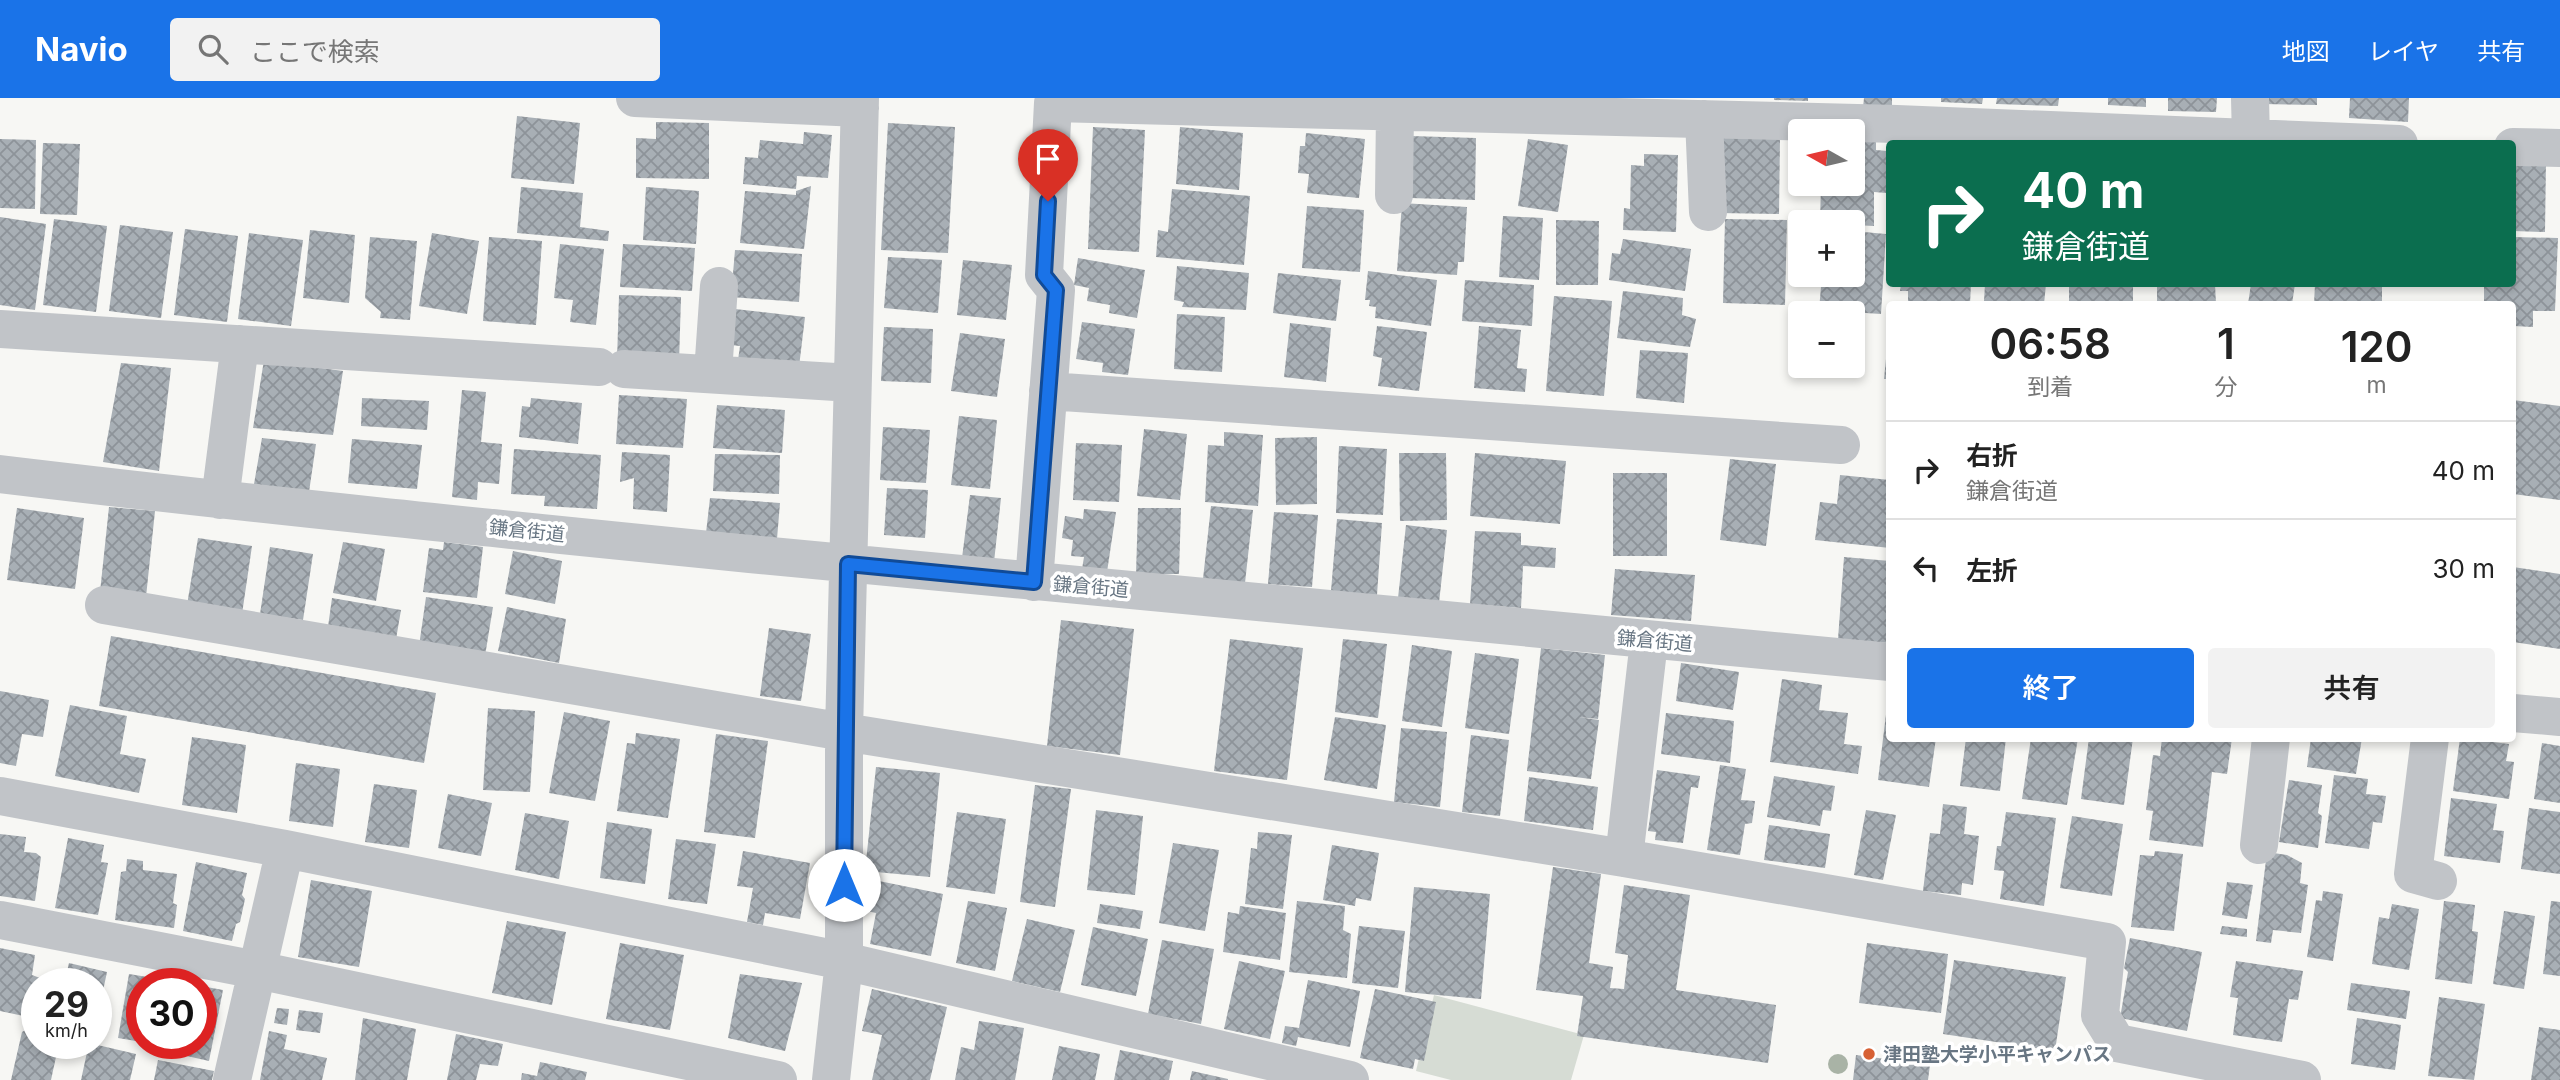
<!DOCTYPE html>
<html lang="ja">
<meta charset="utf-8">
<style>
:root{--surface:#fff;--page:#f2f2f2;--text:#222;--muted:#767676;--line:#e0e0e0;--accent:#1a73e8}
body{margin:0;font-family:Inter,"Noto Sans JP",sans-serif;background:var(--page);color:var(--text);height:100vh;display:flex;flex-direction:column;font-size:26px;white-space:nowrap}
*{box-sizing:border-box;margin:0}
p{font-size:23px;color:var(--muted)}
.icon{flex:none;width:38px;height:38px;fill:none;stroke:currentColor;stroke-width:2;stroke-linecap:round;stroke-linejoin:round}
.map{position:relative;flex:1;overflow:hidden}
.sheet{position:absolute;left:1886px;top:203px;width:630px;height:441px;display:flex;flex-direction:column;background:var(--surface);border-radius:7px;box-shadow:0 4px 10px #0003}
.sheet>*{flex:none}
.hud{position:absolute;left:1886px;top:42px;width:630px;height:147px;border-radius:7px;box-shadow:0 4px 10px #0003;background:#0b6e4f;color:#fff;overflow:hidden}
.needle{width:46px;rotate:278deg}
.fabs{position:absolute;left:1788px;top:21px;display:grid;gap:14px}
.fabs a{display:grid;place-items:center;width:77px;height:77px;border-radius:7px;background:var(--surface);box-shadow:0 4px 10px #0003;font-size:35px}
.speed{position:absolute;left:21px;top:870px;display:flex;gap:14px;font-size:35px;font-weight:700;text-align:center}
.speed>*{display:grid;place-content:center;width:91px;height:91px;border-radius:50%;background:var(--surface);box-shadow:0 4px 10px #0003;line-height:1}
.speed small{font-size:18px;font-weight:400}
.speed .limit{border:10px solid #d22;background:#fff;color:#111}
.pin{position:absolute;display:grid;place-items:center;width:60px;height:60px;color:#fff;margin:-72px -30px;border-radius:50% 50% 50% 0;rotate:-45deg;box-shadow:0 0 7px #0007}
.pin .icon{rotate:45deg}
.me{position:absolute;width:77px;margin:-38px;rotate:0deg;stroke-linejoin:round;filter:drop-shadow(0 0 5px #0008)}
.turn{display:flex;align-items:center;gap:24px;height:147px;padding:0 21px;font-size:32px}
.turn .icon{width:91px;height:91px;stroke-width:2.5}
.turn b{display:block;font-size:49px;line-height:60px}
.eta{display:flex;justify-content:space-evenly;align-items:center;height:119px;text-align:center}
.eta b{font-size:42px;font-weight:600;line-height:49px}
.cta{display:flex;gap:14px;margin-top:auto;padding:14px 21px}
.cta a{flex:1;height:80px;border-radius:7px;background:var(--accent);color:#fff;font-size:28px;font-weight:600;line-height:80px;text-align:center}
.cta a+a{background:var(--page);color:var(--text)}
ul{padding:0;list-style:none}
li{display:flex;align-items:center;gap:21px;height:98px;padding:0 21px;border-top:2px solid var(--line)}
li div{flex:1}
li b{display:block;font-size:26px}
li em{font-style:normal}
header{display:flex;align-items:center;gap:42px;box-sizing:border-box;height:98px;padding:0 35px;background:var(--accent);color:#fff}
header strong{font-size:33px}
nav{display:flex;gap:38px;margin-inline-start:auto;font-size:24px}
.search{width:490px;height:63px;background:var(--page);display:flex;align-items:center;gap:18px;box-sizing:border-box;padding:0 24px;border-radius:7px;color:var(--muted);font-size:26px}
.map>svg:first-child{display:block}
</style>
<header>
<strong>Navio</strong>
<div class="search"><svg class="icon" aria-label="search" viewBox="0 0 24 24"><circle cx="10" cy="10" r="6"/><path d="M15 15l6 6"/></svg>ここで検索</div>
<nav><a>地図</a><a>レイヤ</a><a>共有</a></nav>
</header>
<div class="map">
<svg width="2560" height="982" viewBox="0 0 2560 982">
<defs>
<pattern id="building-cross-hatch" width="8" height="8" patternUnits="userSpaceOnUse" patternTransform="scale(1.75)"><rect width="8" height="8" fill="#a8afb5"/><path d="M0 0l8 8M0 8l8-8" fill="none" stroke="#8d9399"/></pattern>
</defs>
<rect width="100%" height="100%" fill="#f7f7f4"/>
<path fill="#d6dcd4" d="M1434 897 1584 937 1571 982H1451L1416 973Z"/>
<path fill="url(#building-cross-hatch)" d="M1774 0H1808V3L1774 2Z
M1864 0H1892V11L1863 9Z
M1941 0H1983L1982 6 1941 4Z
M1997 0H2059L2058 8 1996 6Z
M2108 0H2146V9L2108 7Z
M2168 0H2217L2216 14 2168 13Z
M2262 0H2317V7L2262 6Z
M2350 0H2409L2408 24 2349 20Z
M517 18 580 25 574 86 511 80Z
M656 24 709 25V81L636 80V40L656 41Z
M888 25 955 29 948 155 881 152Z
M1093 29 1145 32 1139 154 1088 151Z
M1180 29 1243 35 1239 92 1176 86Z
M1853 33H1876V52L1887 53 1886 95 1874 94V128L1853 127V124H1820L1821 86H1853Z
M804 34 832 37 828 80 797 78 796 91 743 86 745 59 758 60 760 42 803 46Z
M1306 35 1365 41 1359 100 1307 95 1309 76 1298 75 1300 48H1305Z
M1411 38 1476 40 1475 102 1410 100Z
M1718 38 1780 40 1779 116 1717 115Z
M0 41 36 42 35 111 0 110Z
M1528 41 1568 47 1558 114 1518 108Z
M43 45 80 46 77 117 40 116Z
M1644 56 1678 57 1676 134 1623 132 1624 110 1630 111 1631 67 1644 68Z
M2513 62H2546L2545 134 2513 133Z
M811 88 804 151 740 145 745 93 796 97V93Z
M521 89 583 95 580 129 609 133 608 143 517 135Z
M646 89 699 93 696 146 643 142Z
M1172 91 1250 98 1244 167 1156 159 1158 132 1168 134Z
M1402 105 1467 109 1464 164H1458L1457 177 1397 173Z
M1307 108 1364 112 1360 174 1302 170Z
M1503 118 1543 120 1539 182 1499 179Z
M0 119 46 126 35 212 0 207Z
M54 121 107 128 96 214 43 207Z
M1725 121 1787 122 1785 207 1723 205Z
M1556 122 1599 123 1598 187H1556Z
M120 127 173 134 161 220 109 213Z
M185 131 238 138 227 224 174 217Z
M310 132 355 137 349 205 303 200Z
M1853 133 1886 136 1881 216 1819 212 1822 177H1853Z
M249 135 303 142 291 228 238 221Z
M432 135 479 143 467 216 419 208Z
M370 139 417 143 410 222 380 220 381 214 365 200Z
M489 139 542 143 536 227 483 223Z
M2513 139 2558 140 2555 213H2533V229L2513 228V206H2484V186H2513Z
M1623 141 1691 151 1685 193 1609 182 1612 155 1620 156Z
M560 146 604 151 596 227 570 224 573 202 554 200Z
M623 146 695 150 692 193 620 189Z
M735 152 802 156 799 204 731 199Z
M888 159 942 162 938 215 884 210Z
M1078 160 1145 172 1137 220 1109 215 1110 207 1087 203 1089 190 1074 187Z
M963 162 1012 167 1006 222 957 217Z
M1177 168 1249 175 1246 212 1182 209 1184 204 1174 202Z
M1368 173 1437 182 1431 228 1375 220 1376 209 1369 208 1370 202H1365Z
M1278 175 1341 182 1336 223 1273 215Z
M1465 182 1534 187 1532 228 1462 223Z
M1901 186H1971L1970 206H1908V193H1900Z
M1985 186H2046L2044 206H1995L1996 203H1984Z
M2069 186H2133V206H2069Z
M2157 186H2215L2216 206H2157Z
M2251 186H2295L2292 206H2248Z
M2315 186H2382V206H2314Z
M1623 193 1683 200 1682 217 1696 221 1690 249 1617 240Z
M619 197 681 199 679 265 617 263Z
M1554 198 1612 203 1604 298 1546 293Z
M735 211 805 219 799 269 738 262 740 248 730 247Z
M1177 216 1225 219 1222 274 1174 271Z
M1082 224 1135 231 1128 277 1102 274 1103 265 1076 261Z
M1290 225 1331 230 1326 284 1284 279Z
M1377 228 1427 234 1419 293 1378 288 1382 260 1373 258Z
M1479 228 1521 232 1517 270 1527 271 1525 294 1474 290Z
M884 229 933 231 931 285 881 283Z
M960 235 1005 241 997 299 951 293Z
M1888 241H1890V281H1884Z
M1640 252 1688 255 1684 305 1636 300Z
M264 262 343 273 333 337 253 330Z
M121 265 171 270 159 373 103 364Z
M462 292 486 294 481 344 502 346 499 386 478 384 477 402 452 399Z
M619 297 687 301 683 350 616 346Z
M362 300 429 303 427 332 361 328Z
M531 300 582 305 578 346 519 339 522 308 530 309Z
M2513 302 2560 308V402L2513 396Z
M717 307 785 312 782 355 713 350Z
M959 318 997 322 990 391 951 387Z
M883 329 930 332 926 385 880 382Z
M1144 331 1187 336 1180 402 1137 398Z
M1224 334 1263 337 1258 408 1205 404 1208 347 1224 348Z
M1317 339V406L1276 407 1275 340Z
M262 340 316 346 309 394 254 386Z
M352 341 422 347 417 391 348 385Z
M1076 345 1122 347 1119 404 1073 402Z
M1339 348 1387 351 1383 417 1336 415Z
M514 351 601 357 597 411 544 408 545 398 511 396Z
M622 354 670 357 667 414 633 411 634 380 620 384Z
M1399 355H1446L1447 422 1400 423Z
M1475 355 1566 363 1560 426 1470 418Z
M715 356 780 357 779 396 713 393Z
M1730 361 1776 366 1766 448 1720 442Z
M1613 375H1667V458H1613Z
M1840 377 1890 382V450L1815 442 1820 404 1837 406Z
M887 390 928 392 925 440 884 437Z
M970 397 1001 400 994 464 962 460Z
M710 400 780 405 777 441 706 435Z
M1211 408 1253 412 1245 485 1203 481Z
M109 409 155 413 146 499 100 494Z
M17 410 84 420 75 491 7 482Z
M1138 410H1181L1179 476H1136Z
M1084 411 1116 414 1107 474 1082 471 1084 459 1071 458 1073 442 1062 440 1065 418 1083 421Z
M1274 414 1318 417 1312 489 1268 486Z
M1337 421 1382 425 1377 497 1331 493Z
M1406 427 1447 432 1439 505 1398 500Z
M1475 433 1521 435V447L1556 450 1555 470 1523 468 1521 510 1470 506Z
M198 440 252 448 242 516 187 507Z
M343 444 385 451 376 503 333 495Z
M444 444 483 449 477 500 423 494 429 450 443 452Z
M270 449 313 456 303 522 260 516Z
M513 453 562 463 555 506 505 496Z
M1844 459 1890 463V545L1838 541Z
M2513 469 2560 476V551L2513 544Z
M1615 471 1695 477 1691 523 1611 517Z
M426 499 493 509 485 558 419 548Z
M332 500 401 512 395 547 327 536Z
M507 509 566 521 559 565 498 553Z
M1061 522 1134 531 1120 657 1047 648Z
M769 530 811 536 801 603 760 598Z
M111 538 436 595 424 665 99 608Z
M1230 541 1303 550 1287 682 1214 673Z
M1343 541 1387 546 1378 620 1335 614Z
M1412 547 1452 553 1442 629 1402 623Z
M1541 550 1605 557 1598 621 1578 619 1599 622 1591 681 1527 673Z
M1475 555 1519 561 1509 636 1465 630Z
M1681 565 1739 574 1733 612 1676 603Z
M1782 581 1822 587 1819 612 1848 615 1844 646 1862 648 1858 676 1770 664Z
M0 593 49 602 43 639 22 636 16 668 0 665Z
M1888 600 1890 640H1936L1929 689 1878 682Z
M70 607 127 618 120 656 146 661 139 695 55 678Z
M488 610 535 613 530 694 483 692Z
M564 614 610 623 595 703 549 695Z
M1666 615 1734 623 1730 665 1661 656Z
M1335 619 1386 627 1377 691 1324 682Z
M1401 630 1447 634 1440 709 1394 704Z
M636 635 680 641 668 720 617 713 627 645 635 646Z
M716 636 768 643 755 740 704 734Z
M1471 637 1509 642 1500 718 1462 714Z
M192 639 246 647 237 715 182 707Z
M1966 640H2006L2000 693 1960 688Z
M2031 640H2078L2067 707 2022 701Z
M2089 640H2133L2124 707 2081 701Z
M2162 640H2232L2227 676 2212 674 2203 749 2149 742 2153 713 2146 712 2153 657 2160 658Z
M2311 640H2362L2356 676 2307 669Z
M2460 640 2509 646 2506 663 2514 664 2509 701 2453 693Z
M2542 645 2560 648V705L2534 701Z
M296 665 340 671 333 729 289 723Z
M1720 667 1746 671 1741 702 1755 703 1752 725 1745 726 1740 757 1707 752Z
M876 669 940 675 930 779 865 773Z
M1657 672 1700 678 1698 690 1691 689 1683 745 1655 742 1656 734 1648 733Z
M2334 677 2368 681 2366 696 2386 698 2382 725 2373 724 2369 751 2325 745Z
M1774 678 1835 688 1831 713 1823 712 1820 728 1767 719Z
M1529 679 1598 689 1593 732 1524 723Z
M2289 682 2322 687 2318 715 2322 718 2318 750 2279 744Z
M374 686 417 692 409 750 365 744Z
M1035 687 1071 691 1055 809 1020 804Z
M448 696 492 705 481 758 438 750Z
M2451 700 2497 706 2493 732 2504 733 2500 765 2444 758Z
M1943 706 1967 709 1964 736 1979 738 1973 787 1962 785 1961 797 1923 793 1930 735 1940 736Z
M2529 710 2560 714V776L2521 771Z
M1096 712 1143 718 1135 797 1087 792Z
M1866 712 1896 717 1883 782 1854 777Z
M957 714 1006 721 995 796 946 789Z
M2006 714 2056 720 2044 808 2000 801 2004 773 1994 772 1997 748H2001Z
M525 715 569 723 559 781 515 772Z
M2072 718 2123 726 2112 798 2060 790Z
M607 724 652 731 645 786 600 780Z
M1769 727 1830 736 1825 770 1764 762Z
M1258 734 1292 737 1283 811 1245 806 1251 750 1257 751Z
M0 736 26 739 24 754 36 755 41 759 35 803 0 798Z
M68 740 104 747 101 764 108 765 98 817 55 810Z
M676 741 716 746 707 806 668 801Z
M1173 745 1219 752 1205 833 1159 825Z
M1332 747 1379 755 1371 803 1356 800 1355 808 1323 802Z
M743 753 810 765 800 821 765 815 763 827 747 824 753 790 737 788Z
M2155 753 2183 756 2174 833 2131 829 2140 757 2154 758Z
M2267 754 2287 757 2302 765 2300 785 2308 787 2301 835 2273 832 2271 845 2256 843Z
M127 761 143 763V772L177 776 173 805 177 807 174 830 115 822 121 774 126 773Z
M196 764 247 775 242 797 245 801 240 824 236 826 232 843 183 833Z
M1553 769 1601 776 1589 865 1613 869 1610 890 1624 891 1628 857 1615 855 1624 787 1690 797 1676 892 1776 907 1768 965 1577 938 1583 898 1536 892Z
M311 782 372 793 359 869 298 859Z
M874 782 943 796 931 858 870 846 876 815 867 813Z
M2227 784 2253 787 2247 821 2222 817Z
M1414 789 1490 796 1481 901 1405 894Z
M2323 793 2343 796 2333 863 2307 859 2316 802 2322 803Z
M968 803 1007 810 995 873 956 865Z
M1297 803 1345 808 1343 832 1351 836 1347 880 1289 874Z
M2444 803 2475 807 2472 833 2478 834 2472 886 2435 881Z
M2551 803 2560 804V878L2543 876Z
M1100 806 1143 813 1140 831 1097 825Z
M2392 806 2419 811 2409 872 2372 866 2379 819 2389 821Z
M1240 808 1286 815 1280 862 1223 854 1228 814 1239 816Z
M2504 813 2535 818 2524 891 2493 886Z
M1027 821 1075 832 1060 894 1012 883Z
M507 823 566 834 552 907 492 895Z
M1359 828 1405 833 1398 890 1352 885Z
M2222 828 2247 831V839L2220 836Z
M1093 829 1148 841 1136 898 1081 887Z
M2130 840 2202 854 2187 933 2120 920 2128 874 2124 870Z
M1162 842 1214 851 1201 926 1148 916Z
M620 845 684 857 670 932 606 921Z
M1867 845 1948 856 1941 915 1859 905Z
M0 850 35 857 32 877 40 880 39 886H37L33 920 0 913Z
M1954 862 2066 879 2055 953 1943 936Z
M1239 863 1285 873 1270 941 1224 931Z
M2236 863 2303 873 2298 902 2289 901 2282 944 2233 937 2238 900 2230 899Z
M69 865 107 874 97 921 96 886H64Z
M129 876 166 882 165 886H142V944L118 940Z
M740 876 802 885 785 953 728 940Z
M1308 882 1360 893 1350 949 1298 939 1296 948 1282 945 1285 928 1299 930Z
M2351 885 2410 893 2406 921 2347 912Z
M201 888 223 892 209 963 178 956 181 945H201Z
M872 891 947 909 930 982H872L882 937 862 933Z
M1375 891 1436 904 1424 963 1415 961 1413 971 1360 960Z
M2439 899 2485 906 2474 982 2428 978Z
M277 910 289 911 287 927 274 925Z
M299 912 323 915 320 935 296 932Z
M363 920 416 931 407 982H355Z
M2357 920 2401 927 2395 972 2351 966Z
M979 923 1024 930 1015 982H955L961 949 974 952Z
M2539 929 2560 932V982H2531Z
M27 931 37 933V945H59L51 982H11L22 934Z
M269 933 287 937 284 951 327 960 322 982H260Z
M456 936 503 946 498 968 480 966 476 982H447Z
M89 945 136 956 130 982H81Z
M1059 948 1100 956 1095 982H1052Z
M1120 952 1173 963 1169 982H1114Z
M1856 957 1930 967 1928 982H1853Z
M158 962 214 973 212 982H154Z
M540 964 587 974 585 982H521L522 975 537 978Z
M1192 973 1228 981V982H1190Z"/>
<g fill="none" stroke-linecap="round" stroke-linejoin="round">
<path stroke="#c1c4c8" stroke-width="38" d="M635 0 860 10
M2250 0 2251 41
M1704 21 1708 114
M2513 49 2560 50
M1394 97 1395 13
M0 231 599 269
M624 271 852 285
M713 275 719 188
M1048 293 1841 347
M0 376C250 406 500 431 750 456 1130 494 1510 531 1890 564
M220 402 240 246
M1034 484 1056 192 1044 177 1053 5 1897 26 2399 46
M104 507 844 634 1624 760 2107 844 2100 917 2117 945 2302 982
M2513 615 2560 619
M2430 640 2413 776 2438 783
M0 698 285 751 844 863 1350 982
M2259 747 2271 640
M1624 760 1649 543
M0 822 257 872 778 982
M232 982 285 751
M831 982 844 863V634L860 0"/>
</g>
<circle fill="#a9b3a6" cx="1838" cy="966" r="10"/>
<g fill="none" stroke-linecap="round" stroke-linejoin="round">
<g stroke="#114b97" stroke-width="18">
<path id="route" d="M844 787 848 466 1034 484 1056 192 1044 177 1048 103"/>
</g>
<use href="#route" stroke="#1a73e8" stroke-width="12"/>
</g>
<circle fill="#d76134" stroke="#fff" stroke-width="2.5" cx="1869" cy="956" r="7"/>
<g text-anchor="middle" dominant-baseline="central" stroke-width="7" stroke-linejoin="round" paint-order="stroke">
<g font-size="19" fill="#687683" stroke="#fff">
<text transform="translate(527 433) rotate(6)">鎌倉街道</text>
<text transform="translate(1091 489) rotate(5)">鎌倉街道</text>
<text transform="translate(1655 543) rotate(5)">鎌倉街道</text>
</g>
<g font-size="19" font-weight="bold" fill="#687683" stroke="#fff" text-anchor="start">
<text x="1883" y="956">津田塾大学小平キャンパス</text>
</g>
</g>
</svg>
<div class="fabs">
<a><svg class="needle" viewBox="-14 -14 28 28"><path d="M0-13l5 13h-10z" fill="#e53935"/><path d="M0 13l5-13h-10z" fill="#767676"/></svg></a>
<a>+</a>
<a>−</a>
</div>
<div class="speed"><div>29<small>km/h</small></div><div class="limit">30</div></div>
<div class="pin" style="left:1048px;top:103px;background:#d93025"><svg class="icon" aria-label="arrive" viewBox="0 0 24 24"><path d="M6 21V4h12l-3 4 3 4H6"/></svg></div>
<svg class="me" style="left:844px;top:787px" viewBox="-20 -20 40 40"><circle r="19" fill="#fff"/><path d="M0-13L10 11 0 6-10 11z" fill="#1a73e8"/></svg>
<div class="hud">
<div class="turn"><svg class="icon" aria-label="right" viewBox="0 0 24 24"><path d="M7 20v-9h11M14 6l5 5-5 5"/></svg><div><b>40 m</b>鎌倉街道</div></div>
</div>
<section class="sheet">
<div class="eta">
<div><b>06:58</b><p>到着</p></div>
<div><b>1</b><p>分</p></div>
<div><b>120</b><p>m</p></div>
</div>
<ul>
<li><svg class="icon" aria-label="right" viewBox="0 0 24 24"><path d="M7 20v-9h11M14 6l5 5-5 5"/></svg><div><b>右折</b><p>鎌倉街道</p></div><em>40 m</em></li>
<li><svg class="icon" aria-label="left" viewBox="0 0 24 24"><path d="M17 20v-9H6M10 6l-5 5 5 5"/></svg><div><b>左折</b></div><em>30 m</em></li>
</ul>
<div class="cta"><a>終了</a><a>共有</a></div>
</section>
</div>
